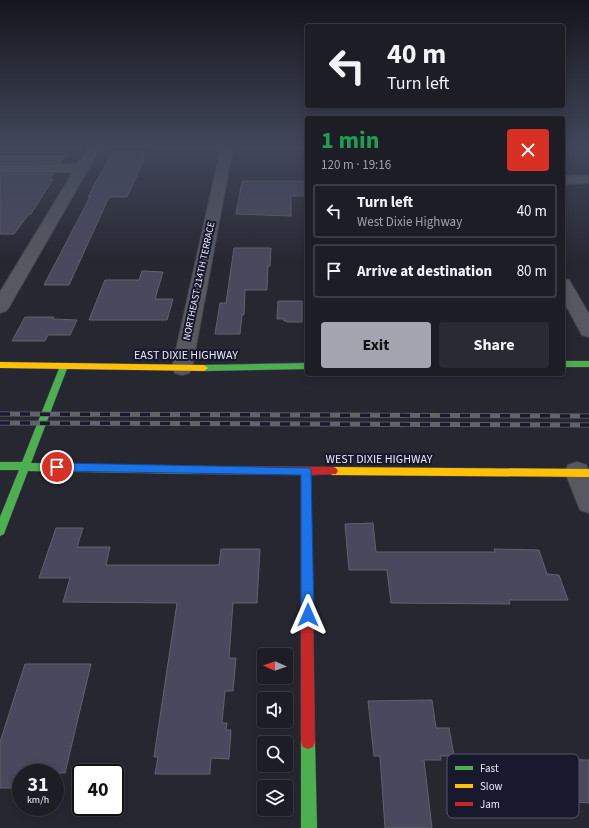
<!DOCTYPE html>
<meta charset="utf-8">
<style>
:root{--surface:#1d1d26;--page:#2a2a32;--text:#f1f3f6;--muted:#a0a2a7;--line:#3b3b43;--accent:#a4a4b1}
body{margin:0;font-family:"Source Sans 3",sans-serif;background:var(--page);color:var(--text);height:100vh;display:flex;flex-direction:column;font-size:15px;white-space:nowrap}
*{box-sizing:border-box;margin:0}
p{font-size:13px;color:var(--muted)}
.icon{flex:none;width:22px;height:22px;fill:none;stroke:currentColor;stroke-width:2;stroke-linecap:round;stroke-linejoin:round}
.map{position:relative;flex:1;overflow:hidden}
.side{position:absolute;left:305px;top:116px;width:260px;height:260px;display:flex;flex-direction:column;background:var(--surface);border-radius:4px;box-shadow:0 2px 10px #0003,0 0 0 1px var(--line)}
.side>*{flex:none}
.guide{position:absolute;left:305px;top:24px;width:260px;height:84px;border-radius:4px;box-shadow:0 2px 10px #0003,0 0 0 1px var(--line);background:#1d1d26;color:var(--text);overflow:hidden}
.needle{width:26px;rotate:272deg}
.tools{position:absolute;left:257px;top:648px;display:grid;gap:8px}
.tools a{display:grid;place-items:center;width:36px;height:36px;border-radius:4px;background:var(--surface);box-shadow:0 2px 10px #0003,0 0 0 1px var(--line);font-size:20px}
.speed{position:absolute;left:12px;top:764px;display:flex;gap:8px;font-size:20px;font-weight:700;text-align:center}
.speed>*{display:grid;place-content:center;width:52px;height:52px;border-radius:50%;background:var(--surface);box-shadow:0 2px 10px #0003,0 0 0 1px var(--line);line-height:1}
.speed small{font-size:10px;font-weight:400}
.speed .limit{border:2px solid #111;border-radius:6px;background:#fff;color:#111}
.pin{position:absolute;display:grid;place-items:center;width:34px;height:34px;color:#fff;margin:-17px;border:2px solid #fff;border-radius:50%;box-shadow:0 1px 4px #0007}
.me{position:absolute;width:44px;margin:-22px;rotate:0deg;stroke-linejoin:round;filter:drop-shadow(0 0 3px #0008)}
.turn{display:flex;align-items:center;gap:14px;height:84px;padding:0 16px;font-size:18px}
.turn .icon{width:52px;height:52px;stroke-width:2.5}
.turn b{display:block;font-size:28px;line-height:34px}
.round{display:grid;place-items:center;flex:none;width:42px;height:42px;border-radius:4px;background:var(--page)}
.head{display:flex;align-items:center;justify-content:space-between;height:68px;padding:0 16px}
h1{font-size:24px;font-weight:700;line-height:30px;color:#1e9e55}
.action{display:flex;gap:8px;margin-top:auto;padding:8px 16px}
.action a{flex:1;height:46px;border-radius:4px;background:var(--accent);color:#111;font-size:16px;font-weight:700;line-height:46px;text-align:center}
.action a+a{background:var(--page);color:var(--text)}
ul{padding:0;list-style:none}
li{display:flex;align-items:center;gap:12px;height:54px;margin:0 8px 6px;padding:0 8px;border:2px solid var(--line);border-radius:4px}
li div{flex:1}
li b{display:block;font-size:15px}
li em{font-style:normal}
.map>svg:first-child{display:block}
</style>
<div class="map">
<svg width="589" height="828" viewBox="0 0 589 828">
<rect width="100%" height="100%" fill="#272732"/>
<path fill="#49485d" stroke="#62626c" d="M113 152H145L142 160H144L127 197H109L69 285H44L90 197H88L98 178Z
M0 156H65L60 163 0 164Z
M0 174H53L49 179H53L31 214H29L14 234H0Z
M242 181H307V196H291V216L236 214Z
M234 248H271L270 266H268L267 290H245L244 315H242L240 334H215L220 303H226Z
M142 271 163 272 155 299H173L167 320H89L105 280H139Z
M278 301H302V322H287V321H284V319H277Z
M25 317H54L53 319 77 320 70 335H48L45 341H12Z
M373 523 376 552H495L494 549 539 550 547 574 559 575 568 600H509L510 604 391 603 387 570H349L345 524Z
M56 528H83L77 547H110L106 565H219L221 549H260L257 603H233L229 658H236L233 691H225L222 723H227L226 730H231L229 759 211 758 210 774H155L158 757H154L177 603 63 602 70 578H39Z
M25 664H91L65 773H21V788H0V742Z
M432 700 436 728H449L454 756H440L441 760H424L432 828H385L380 756H374L368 701Z
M551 759 589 760V803L561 801Z"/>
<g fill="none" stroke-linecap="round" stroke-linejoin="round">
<g stroke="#44444e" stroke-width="2">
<path id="street" d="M89 147H101L9 307 6 311 0 313V292L73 172 0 173V165L78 164Z
M221 147H233L192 368 189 373 182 375 175 373 172 368Z
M589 175V183L563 184V176Z
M563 279 569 280 589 314V337L582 335 563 300Z
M577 462 586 465 589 472V513L580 510 565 472 568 465Z"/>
</g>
<g stroke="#44444e" stroke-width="1">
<path id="fast" d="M563 361H589V367H563Z
M64 363 68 366 31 463 195 466 198 467 200 470 198 473 195 474 28 471 5 531 4 534 0 536V517L19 470H0V462H22L60 366Z
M307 363V369L204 371 200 368 204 365Z
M308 735 313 737 315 742 317 828H301V742L303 737Z"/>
</g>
<g stroke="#44444e" stroke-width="1">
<path id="slow" d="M0 362 204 365 208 368 204 371 0 368Z
M333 467 589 469V477L333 475 330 474 328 471 330 468Z"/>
</g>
<g stroke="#44444e" stroke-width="1">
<path id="jam" d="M195 466 333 467 336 468 338 471 336 474 311 475 315 742 313 747 308 749 303 747 301 742V475L195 474 192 473 190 470 192 467Z"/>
</g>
<use href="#street" fill="#575860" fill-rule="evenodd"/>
<use href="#fast" fill="#4caf50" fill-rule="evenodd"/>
<use href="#slow" fill="#ffc107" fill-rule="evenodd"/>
<use href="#jam" fill="#c62828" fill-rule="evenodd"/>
<g stroke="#63636c" stroke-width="5">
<path id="rail" d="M0 414 589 416
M0 423 589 425"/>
</g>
<use href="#rail" stroke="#18192d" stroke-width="3.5" stroke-dasharray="10" stroke-linecap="butt"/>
</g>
<linearGradient id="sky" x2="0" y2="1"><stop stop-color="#15151c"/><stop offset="0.56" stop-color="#41475a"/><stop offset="1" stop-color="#41475a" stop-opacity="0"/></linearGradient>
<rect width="589" height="262" fill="url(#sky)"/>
<path fill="#1a73e8" stroke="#114b97" d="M57 463 310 468 311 471 314 615 312 619 308 621 303 619 301 615V475L57 471 53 470 52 467 53 464Z"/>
<g text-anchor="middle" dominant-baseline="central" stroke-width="4" stroke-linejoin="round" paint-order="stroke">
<g font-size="10" fill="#e7e8f6" stroke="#18192d">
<text transform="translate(199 281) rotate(-78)">NORTHEAST 214TH TERRACE</text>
</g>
<g font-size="12" fill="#e7e8f6" stroke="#18192d">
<text x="186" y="355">EAST DIXIE HIGHWAY</text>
<text x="379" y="459">WEST DIXIE HIGHWAY</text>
</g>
</g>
<rect x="447" y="754" width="132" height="64" rx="6" fill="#18192d" stroke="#565769" stroke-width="1"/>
<rect x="455" y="766" width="18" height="4" fill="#4caf50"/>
<rect x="455" y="784" width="18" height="4" fill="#ffc107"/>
<rect x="455" y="802" width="18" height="4" fill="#c62828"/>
<g font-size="11" fill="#e7e8f6">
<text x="480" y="772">Fast</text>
<text x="480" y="790">Slow</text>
<text x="480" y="808">Jam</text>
</g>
</svg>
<div class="tools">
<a><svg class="needle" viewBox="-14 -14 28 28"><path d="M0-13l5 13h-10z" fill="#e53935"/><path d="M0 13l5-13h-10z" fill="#a0a2a7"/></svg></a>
<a><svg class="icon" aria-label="sound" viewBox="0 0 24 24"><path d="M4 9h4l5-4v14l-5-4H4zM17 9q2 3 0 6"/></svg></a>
<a><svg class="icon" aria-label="search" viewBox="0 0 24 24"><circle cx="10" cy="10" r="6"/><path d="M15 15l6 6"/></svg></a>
<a><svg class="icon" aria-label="layers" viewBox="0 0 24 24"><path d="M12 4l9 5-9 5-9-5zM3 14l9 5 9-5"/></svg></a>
</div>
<div class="speed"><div>31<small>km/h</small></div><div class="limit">40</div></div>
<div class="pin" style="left:57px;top:467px;background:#d93025"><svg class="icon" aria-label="arrive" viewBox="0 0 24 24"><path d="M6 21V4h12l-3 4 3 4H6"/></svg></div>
<svg class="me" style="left:308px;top:615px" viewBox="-20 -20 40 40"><path d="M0-17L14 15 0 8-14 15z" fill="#1a73e8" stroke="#fff" stroke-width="4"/></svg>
<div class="guide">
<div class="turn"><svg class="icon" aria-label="left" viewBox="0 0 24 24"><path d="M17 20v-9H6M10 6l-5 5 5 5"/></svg><div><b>40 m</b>Turn left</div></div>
</div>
<section class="side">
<div class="head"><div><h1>1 min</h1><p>120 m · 19:16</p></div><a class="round" style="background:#d93025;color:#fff"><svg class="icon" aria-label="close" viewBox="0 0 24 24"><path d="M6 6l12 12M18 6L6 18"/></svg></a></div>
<ul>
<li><svg class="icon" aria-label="left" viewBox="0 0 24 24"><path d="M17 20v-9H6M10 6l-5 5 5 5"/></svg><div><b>Turn left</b><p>West Dixie Highway</p></div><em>40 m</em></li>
<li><svg class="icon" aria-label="arrive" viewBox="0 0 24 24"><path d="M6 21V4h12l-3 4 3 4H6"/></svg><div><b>Arrive at destination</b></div><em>80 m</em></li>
</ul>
<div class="action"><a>Exit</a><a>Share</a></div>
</section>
</div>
